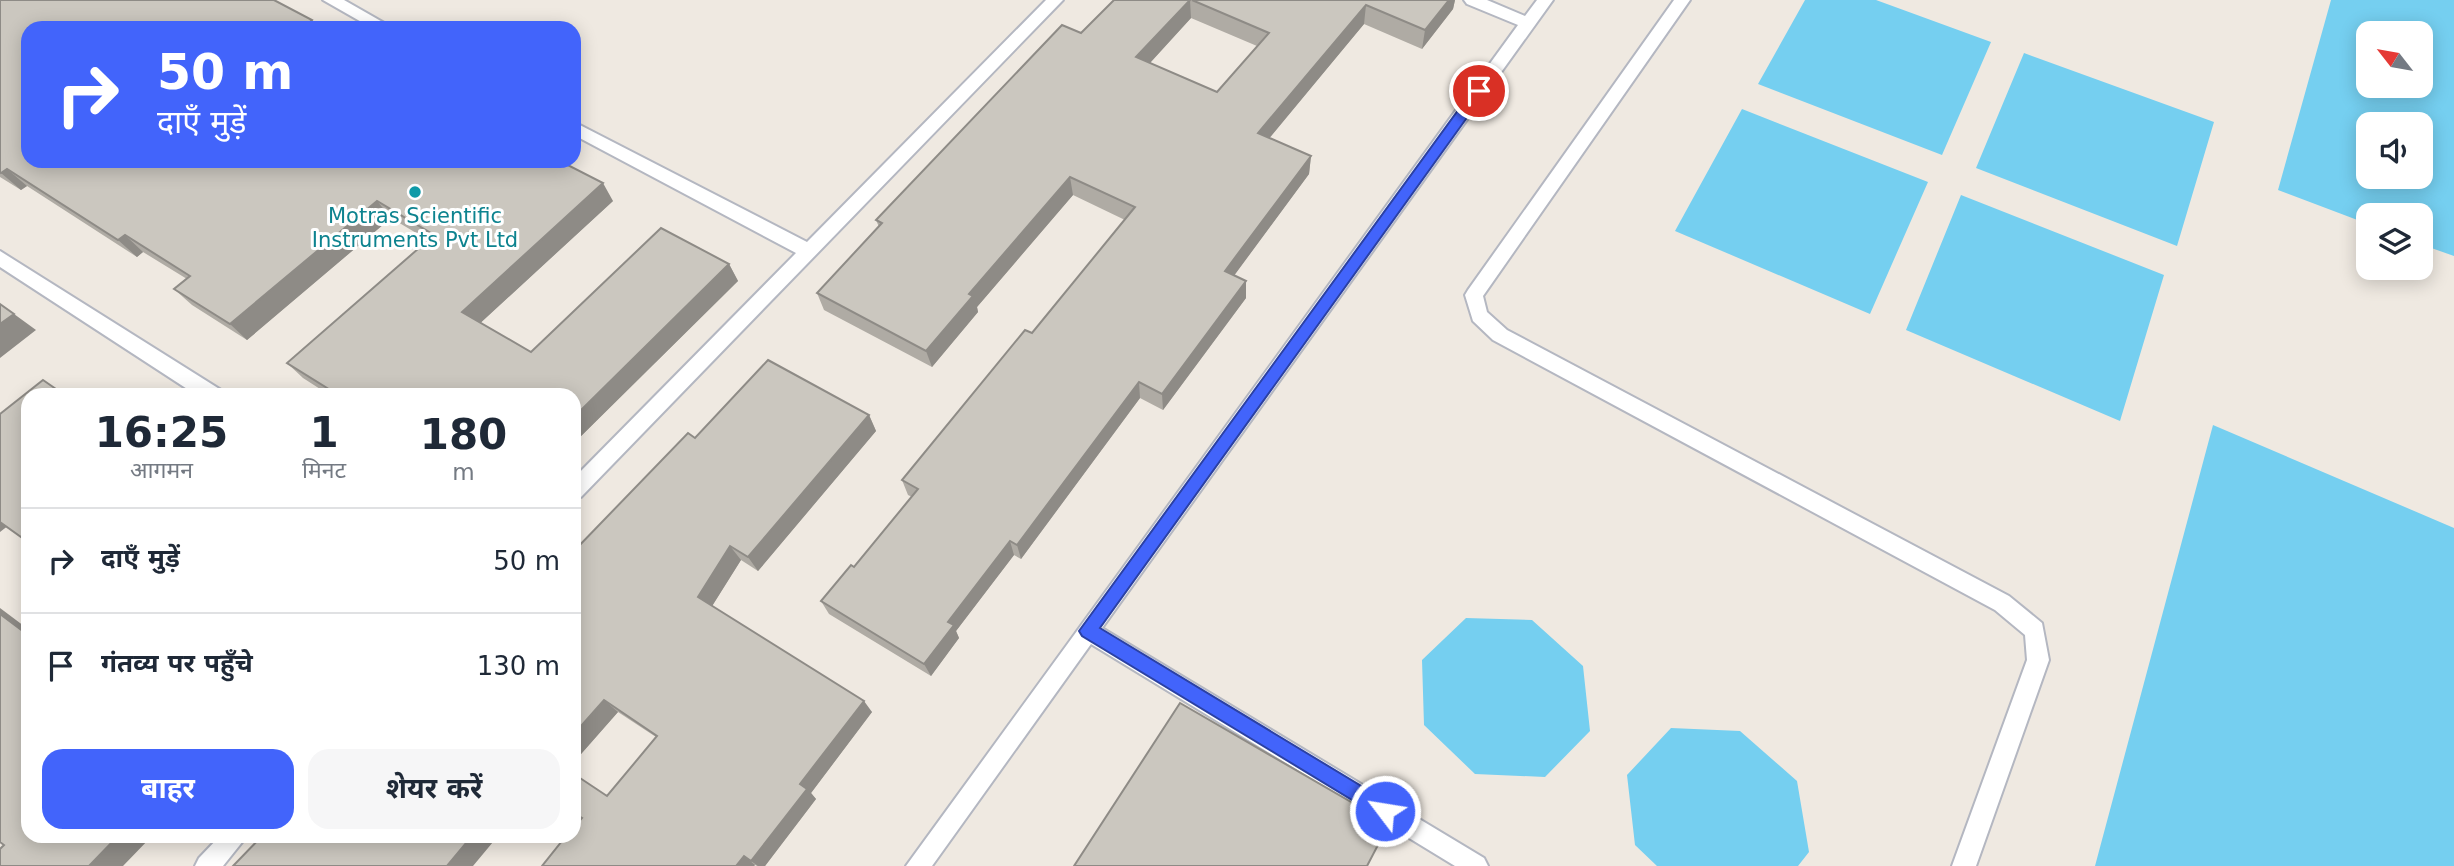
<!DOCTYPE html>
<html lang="hi">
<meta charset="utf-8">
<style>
:root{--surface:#fff;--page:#f6f6f7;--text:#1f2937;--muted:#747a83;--line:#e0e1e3;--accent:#4264fb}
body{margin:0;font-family:"DejaVu Sans","Noto Sans Devanagari",sans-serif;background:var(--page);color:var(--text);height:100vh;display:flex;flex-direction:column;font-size:26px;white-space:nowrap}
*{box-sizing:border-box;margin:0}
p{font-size:23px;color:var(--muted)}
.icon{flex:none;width:38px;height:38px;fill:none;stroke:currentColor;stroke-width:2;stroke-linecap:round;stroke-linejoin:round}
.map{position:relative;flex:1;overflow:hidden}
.sheet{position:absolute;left:21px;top:388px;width:560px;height:455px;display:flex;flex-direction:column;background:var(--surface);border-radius:21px;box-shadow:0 4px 18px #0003}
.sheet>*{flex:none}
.hud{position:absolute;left:21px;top:21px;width:560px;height:147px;border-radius:21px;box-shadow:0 4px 18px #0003;background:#4264fb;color:#fff;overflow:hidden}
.needle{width:46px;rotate:301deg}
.controls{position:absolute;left:2356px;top:21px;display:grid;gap:14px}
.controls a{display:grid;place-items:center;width:77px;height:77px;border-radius:14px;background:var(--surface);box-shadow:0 4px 18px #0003;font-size:35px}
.pin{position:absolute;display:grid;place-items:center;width:60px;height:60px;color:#fff;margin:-30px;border:4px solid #fff;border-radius:50%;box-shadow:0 2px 7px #0007}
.me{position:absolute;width:77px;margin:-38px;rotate:301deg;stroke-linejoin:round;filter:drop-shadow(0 0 5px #0008)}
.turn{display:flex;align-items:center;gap:24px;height:147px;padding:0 21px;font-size:32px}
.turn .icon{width:91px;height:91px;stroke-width:2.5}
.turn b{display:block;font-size:49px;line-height:60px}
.eta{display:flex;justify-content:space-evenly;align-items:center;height:119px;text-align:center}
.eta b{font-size:42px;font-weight:700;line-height:49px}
.cta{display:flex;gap:14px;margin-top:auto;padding:14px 21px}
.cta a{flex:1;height:80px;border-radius:21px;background:var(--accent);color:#fff;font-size:28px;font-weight:700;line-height:80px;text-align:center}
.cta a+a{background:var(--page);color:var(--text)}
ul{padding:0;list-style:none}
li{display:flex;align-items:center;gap:21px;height:105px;padding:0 21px;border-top:2px solid var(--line)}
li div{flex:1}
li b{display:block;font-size:26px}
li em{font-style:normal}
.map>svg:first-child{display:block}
</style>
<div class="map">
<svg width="2454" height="866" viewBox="0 0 2454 866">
<rect width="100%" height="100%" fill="#efe9e1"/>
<path fill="#75cff0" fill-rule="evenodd" d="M1805 0H1876L1991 42 1942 155 1758 84Z
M2331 0H2454V256L2420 244V215H2368V224L2278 190ZM2420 33V86H2368V33ZM2368 124H2420V177H2368Z
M2024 53 2214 122 2177 246 1976 168Z
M1742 109 1928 182 1870 314 1675 231Z
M1961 195 2164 275 2120 421 1906 330Z
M2213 425 2454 528V866H2095Z
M1466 618 1532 620 1583 666 1590 731 1545 777 1475 774 1424 725 1422 660Z
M1671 728 1740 731 1797 781 1809 852 1798 866H1657L1635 845 1627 775Z"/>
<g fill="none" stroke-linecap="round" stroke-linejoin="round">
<g stroke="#b4b7c1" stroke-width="4">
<path id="lane" d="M323 0H344L393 28H372Z
M1046 0H1063L581 497 574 500V478L796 253 574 135V122L807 242Z
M1464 0H1487L1525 16 1537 0H1553L1102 628 1484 858 1488 866H1455L1091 644 932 866H906L1518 25 1467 4Z
M1674 0H1690L1483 296 1487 312 1507 330 2009 596 2042 623 2049 660 1976 866H1952L2027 660 2025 635 1995 610 1493 340 1473 321 1465 295 1468 290Z
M0 251 221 390 223 396H198L0 267Z
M220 836H247L223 866H195L199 858Z"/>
</g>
<use href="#lane" fill="#fff" fill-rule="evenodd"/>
</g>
<path fill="#afaba4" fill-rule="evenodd" d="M0 0 28 28 613 201 480 323 531 352 729 264 738 281 574 443V396H331L303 378 287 363 428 240 391 218 247 340 192 305 174 289 187 279 143 252 137 257 27 186 21 190 0 177Z
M1114 0H1455L1453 9 1422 49 1364 24 1269 138 1311 156 1309 174 1234 275 1246 298 1163 410 1140 398 1021 559 1014 555 956 631 959 638 931 676 829 614 821 601 854 567 912 497 908 495 902 480 1032 333 1125 220 1073 195 977 307 978 312 932 367 824 310 817 293 879 227 876 220 1081 33ZM1191 18 1257 46 1217 92 1150 63Z
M869 415 876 431 758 571 741 560 712 606 872 712 811 793 816 799 765 866H757L755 865 754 866H542L582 818 607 796 656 737 618 712 574 762 695 438Z"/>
<path fill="#8e8b86" d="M1190 0 1191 18 1138 76 1136 57Z
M1449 0H1455L1453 9 1422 49 1425 30Z
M1366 5 1364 24 1258 152V133Z
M312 20 318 28H311L308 24Z
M1311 156 1309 174 1225 288V271Z
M7 169 27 186 21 190 1 173Z
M1070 177 1073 195 977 307 978 312 932 367 926 351 969 294Z
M603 183 613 201 475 328 462 312Z
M377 201 391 218 247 340 230 324Z
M125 235 143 252 137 257 118 240Z
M729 264 738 281 574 443V417Z
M1246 281V298L1163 410 1162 394Z
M14 314 36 330 0 358V324Z
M1139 382 1140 398 1021 559 1017 545Z
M352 390 358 396H346Z
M869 415 876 431 758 571 748 557Z
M0 519 9 525 0 532Z
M1010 541 1014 555 956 631 959 638 931 676 924 664 948 622Z
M730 546 741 560 709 611 698 597Z
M0 608 28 629V635L0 614Z
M604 700 618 712 574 762V734Z
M864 701 872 712 811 793 816 799 765 866H758L751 861 800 784Z
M118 836H152L123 866H89Z
M472 836H498L473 866H447Z
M744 856 755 865 754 866H736Z"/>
<path fill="#cbc7bf" stroke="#8e8b86" stroke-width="2" d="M0 0H274L312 20 308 24 316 28H28V161H560L603 183 462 312 531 352 661 228 729 264 574 417V396H361L352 390 346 396H340L287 363 434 235 377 201 230 324 174 289 190 276 125 235 118 240 7 169 1 173 0 172Z
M1114 0H1190L1136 57 1217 92 1269 33 1192 0H1449L1425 30 1366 5 1258 133 1311 156 1225 271 1246 281 1162 394 1139 382 1017 545 1010 541 948 622 954 625 924 664 821 601 851 565 854 567 918 489 902 480 1025 330 1032 333 1135 207 1070 177 969 294 973 296 926 351 817 293 882 223 876 220 1062 25 1081 33Z
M0 304 14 314 0 324Z
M768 360 869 415 748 557 730 546 698 597 864 701 800 784 807 789 751 861 744 856 736 866H542L566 836H574V827L582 818 574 813V774L607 796 657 736 604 700 574 734V551L688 433 695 438Z
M43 380 66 396H28V542L0 522V414Z
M0 614 28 635V836H118L89 866H0V849L4 845 0 842Z
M1180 703 1389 824 1367 866H1074Z
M262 836H472L447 866H233Z"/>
<path fill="#4264fb" stroke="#2b41a3" stroke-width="2" d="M1479 86 1486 91 1484 94 1100 628 1391 804 1394 811 1391 817 1385 820 1082 636 1079 631 1475 87Z"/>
<circle fill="#0f9aa8" stroke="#fff" stroke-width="2.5" cx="415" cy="192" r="7"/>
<g text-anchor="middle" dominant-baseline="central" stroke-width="6" stroke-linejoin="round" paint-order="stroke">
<g font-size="21" fill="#0d838f" stroke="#fff">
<text x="415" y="216">Motras Scientific<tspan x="415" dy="24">Instruments Pvt Ltd</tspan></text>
</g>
</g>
</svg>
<div class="controls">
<a><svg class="needle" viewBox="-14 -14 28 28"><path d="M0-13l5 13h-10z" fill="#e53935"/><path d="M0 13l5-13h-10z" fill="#747a83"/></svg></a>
<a><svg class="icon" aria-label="sound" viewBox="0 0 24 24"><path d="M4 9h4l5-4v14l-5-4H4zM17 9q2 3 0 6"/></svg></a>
<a><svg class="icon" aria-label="layers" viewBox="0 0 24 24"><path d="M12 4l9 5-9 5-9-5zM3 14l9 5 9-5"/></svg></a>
</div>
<div class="pin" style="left:1479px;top:91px;background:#d93025"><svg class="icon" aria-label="arrive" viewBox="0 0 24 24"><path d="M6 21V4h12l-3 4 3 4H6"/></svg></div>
<svg class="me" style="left:1385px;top:811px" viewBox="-20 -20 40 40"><circle r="17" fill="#4264fb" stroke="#fff" stroke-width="3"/><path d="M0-11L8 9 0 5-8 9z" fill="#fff"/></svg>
<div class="hud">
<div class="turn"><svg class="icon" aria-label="right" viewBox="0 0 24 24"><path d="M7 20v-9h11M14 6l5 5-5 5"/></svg><div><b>50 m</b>दाएँ मुड़ें</div></div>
</div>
<section class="sheet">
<div class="eta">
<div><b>16:25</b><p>आगमन</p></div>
<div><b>1</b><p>मिनट</p></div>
<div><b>180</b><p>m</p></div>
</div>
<ul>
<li><svg class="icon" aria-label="right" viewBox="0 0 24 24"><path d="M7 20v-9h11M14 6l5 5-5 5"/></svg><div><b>दाएँ मुड़ें</b></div><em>50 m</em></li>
<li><svg class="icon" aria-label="arrive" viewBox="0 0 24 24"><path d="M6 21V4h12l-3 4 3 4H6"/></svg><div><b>गंतव्य पर पहुँचे</b></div><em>130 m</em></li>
</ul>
<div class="cta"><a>बाहर</a><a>शेयर करें</a></div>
</section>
</div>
